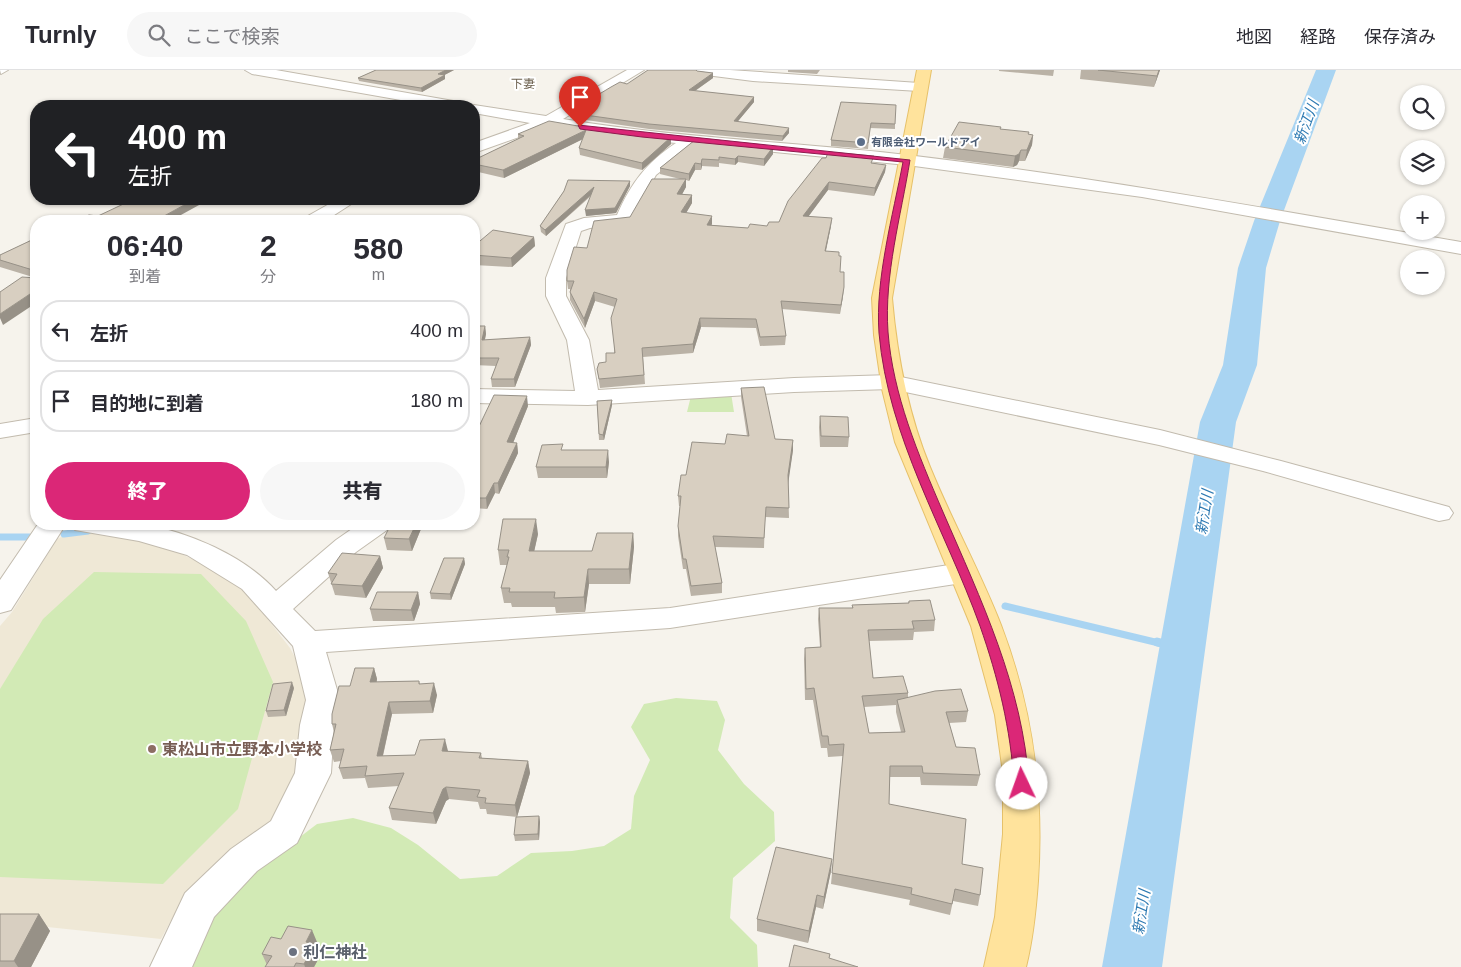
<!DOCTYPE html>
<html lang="ja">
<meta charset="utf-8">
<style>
:root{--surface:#fff;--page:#f7f7f7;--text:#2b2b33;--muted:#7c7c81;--line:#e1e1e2;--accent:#db2777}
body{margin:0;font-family:Arial,"Noto Sans JP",sans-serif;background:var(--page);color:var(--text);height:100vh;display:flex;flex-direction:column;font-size:19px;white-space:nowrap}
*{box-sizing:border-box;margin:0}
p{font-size:16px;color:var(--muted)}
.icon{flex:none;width:28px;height:28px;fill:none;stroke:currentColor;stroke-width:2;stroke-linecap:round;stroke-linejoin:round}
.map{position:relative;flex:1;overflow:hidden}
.side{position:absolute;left:30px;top:145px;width:450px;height:315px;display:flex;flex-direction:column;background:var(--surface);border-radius:20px;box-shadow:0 1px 4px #0004}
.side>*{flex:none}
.top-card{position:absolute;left:30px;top:30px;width:450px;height:105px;border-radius:20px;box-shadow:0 1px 4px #0004;background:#202124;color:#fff;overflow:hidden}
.buttons{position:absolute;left:1400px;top:15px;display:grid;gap:10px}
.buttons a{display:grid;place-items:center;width:45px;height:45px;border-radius:50%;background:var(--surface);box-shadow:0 1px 4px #0004;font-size:25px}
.pin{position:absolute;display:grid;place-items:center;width:42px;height:42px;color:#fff;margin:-51px -21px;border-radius:50% 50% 50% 0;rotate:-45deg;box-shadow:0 0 5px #0007}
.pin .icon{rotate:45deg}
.me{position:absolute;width:55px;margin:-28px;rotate:357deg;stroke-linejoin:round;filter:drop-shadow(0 0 4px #0008)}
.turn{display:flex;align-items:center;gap:18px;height:105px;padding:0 15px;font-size:22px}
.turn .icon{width:65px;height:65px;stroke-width:2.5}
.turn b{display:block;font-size:35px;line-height:42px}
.eta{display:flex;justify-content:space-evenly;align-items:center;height:85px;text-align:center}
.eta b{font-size:30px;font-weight:800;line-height:35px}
.action{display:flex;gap:10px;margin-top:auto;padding:10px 15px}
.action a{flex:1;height:58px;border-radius:30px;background:var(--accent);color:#fff;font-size:20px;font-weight:800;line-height:58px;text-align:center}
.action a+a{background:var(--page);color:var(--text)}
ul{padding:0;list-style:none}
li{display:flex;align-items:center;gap:15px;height:62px;margin:0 10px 8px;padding:0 5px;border:2px solid var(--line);border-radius:20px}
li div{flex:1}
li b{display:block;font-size:19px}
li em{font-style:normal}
header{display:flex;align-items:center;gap:30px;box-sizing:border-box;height:70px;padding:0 25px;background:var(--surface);border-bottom:1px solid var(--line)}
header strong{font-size:24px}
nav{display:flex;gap:28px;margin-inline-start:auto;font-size:18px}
.search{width:350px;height:45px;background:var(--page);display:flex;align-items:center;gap:12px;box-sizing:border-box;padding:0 18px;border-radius:28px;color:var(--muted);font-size:19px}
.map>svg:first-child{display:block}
</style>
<header>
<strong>Turnly</strong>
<div class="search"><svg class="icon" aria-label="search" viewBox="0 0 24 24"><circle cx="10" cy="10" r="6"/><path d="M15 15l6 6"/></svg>ここで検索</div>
<nav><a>地図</a><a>経路</a><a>保存済み</a></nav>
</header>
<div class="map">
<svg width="1461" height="897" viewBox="0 0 1461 897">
<rect width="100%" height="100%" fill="#f6f3ec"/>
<path fill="#efe8d6" d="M82 462 155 474 175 481 203 494 246 521 290 578 309 614 297 703 278 740 265 758 181 832 161 869 0 852V556L12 542 57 469 65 465Z"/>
<path fill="#d2eab5" d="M731 323 734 342H687L691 326Z
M94 502 201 504 246 551 273 612 238 739 163 814 0 807V619L43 549Z
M676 628 717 631 725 650 718 680 744 714 774 742 775 771 733 808 730 848 757 875 758 897H181L208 837 317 754 353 748 391 758 418 775 460 809 497 806 531 783 572 781 604 776 631 759 634 726 650 690 631 657 644 634Z"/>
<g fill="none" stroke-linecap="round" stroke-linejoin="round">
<path stroke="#a9d4f2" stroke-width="7" d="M64 464 88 461
M0 467H30
M1005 536 1163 574"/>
<path stroke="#a9d4f2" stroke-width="9" d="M1157 572 1181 578"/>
<path fill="#a9d4f2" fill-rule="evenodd" d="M1316 0H1336L1280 151 1266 198 1257 295 1236 352 1162 897H1102L1200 352 1223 295 1238 198 1254 151Z"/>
<g stroke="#c2bbae" stroke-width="2">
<path id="minor" d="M0 0H8L1 4Z
M245 0H276L459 32 466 36H435L252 4Z
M627 0H644L563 49C677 68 793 72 907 85 1093 107 1277 140 1461 172V184L1142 127 907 95 695 74 656 105 629 154 590 158 581 161 566 208V226L589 270 598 320 794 308 891 305 1160 360 1281 391 1449 437 1453 443 1449 449 1439 451 1263 401 1159 375 891 319 794 322 588 335 474 333V319L575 321 567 270 546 226V208L566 154 584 148 617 145C631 113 647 92 676 73L614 67 550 56 474 83V73L530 53 474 43V36H468L474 35 546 46Z
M691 0H730L919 13 926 17 919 21 753 11 698 4Z
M338 129H359L325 151H303L306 147Z
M36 348V362L0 368V354Z
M38 454H66L11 540 0 543V510Z
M71 454C93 453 119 451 141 454 187 461 245 486 276 521L336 470 359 454H391L387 460 356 482 293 539 315 561 670 538 962 493 972 496 977 503 972 510 962 513 670 558 326 582 340 630 334 655 331 703 297 773 257 801 214 847 192 897H150L185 823 231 779 271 751 295 703 300 655 306 630 293 576 242 519 187 485 139 471 75 460Z"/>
</g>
<g stroke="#e6c16a" stroke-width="2">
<path id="major" d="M917 0H931L892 228C897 286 908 343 930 397 952 451 980 501 1001 555 1033 639 1044 722 1038 811 1036 840 1033 869 1026 897H984L995 847 1003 764V703L995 645 971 556 895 372 882 319 874 265 872 228Z"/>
</g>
<use href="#minor" fill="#fff" fill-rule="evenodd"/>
<use href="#major" fill="#ffe39c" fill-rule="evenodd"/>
</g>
<path fill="#bab2a6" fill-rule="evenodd" d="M376 0H454L444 5H445V9L422 22 359 11 358 8Z
M788 0H820L817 4 788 2Z
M999 0H1054L1053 6 999 1Z
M1081 0H1160L1154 17 1080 9Z
M697 1 713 3V8L695 21 754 27V32L737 52 789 63 782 71 649 59 572 48 571 43 576 41V38L627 14Z
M841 32 895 54V59L870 58 868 79 831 76V70Z
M1001 59 1033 65 1032 75 1025 91H1019L1017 95 1013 97 943 88 945 77Z
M613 62 671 67V74L642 100 580 85 579 78 583 69 504 108 474 101V90L518 69V64Z
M695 70 773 84 764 96 738 92 735 95 719 93V97L702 96 701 100H695L689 111 686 110V117L682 124 692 125V133L686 143 712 154 711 155 748 158 767 156 779 152 822 88 886 95 885 102 874 126 828 120 808 146 831 156 826 181 840 202 843 226 840 244 782 239 786 266 785 275 760 276 756 258 701 257 693 283 643 287 645 314 600 318 597 299 606 292 614 283 615 237 595 231 585 258 570 230V219H568L567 211 587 178 630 147 680 109 660 104V98Z
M630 111V116L616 143 586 146 591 126 546 166 541 162 540 156 564 121Z
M534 167 535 176 512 197 474 195V176Z
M36 168V208L0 197V185Z
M474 256H485L486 264 485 270 530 267 531 275 515 317H492L491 309 496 296 474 295Z
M741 318 775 369 793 370V380L788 411 789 448 765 447 764 478 715 477 722 513V523L691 526 686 499H683L678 466V456L680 436H679L678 426 686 405 725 374 747 366 741 327Z
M612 330V335L604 370H599L597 331Z
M528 336 513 373H517L518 383 499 424 495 423 487 439 474 438V367Z
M820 346 849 367 848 377H820L819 357Z
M563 380 609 392 607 408H538L536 397Z
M423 454 412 481 387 480 384 468Z
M633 463 634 477 630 514H589L585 542 556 543 555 537H512L511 533H504L501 518 507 495H500L498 480 538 464 534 481H592Z
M380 486 383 498 366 528 335 525 328 503Z
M464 488 465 494 451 530 431 529 430 523Z
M418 522 420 534 414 551H373L370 539Z
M909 531 935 550 934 561 914 562 913 570 869 571 873 608 908 623V628L968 641 966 652 949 653 956 677 980 705 977 716 921 715 920 707H890L889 734 962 794 980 825 978 836 953 831 950 845 909 835 910 830 831 814 843 686 828 687 827 678H821L813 630H805L804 589 805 578 820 577 818 549 819 538H852V535L908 533ZM896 635V642L901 662 869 663 864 637Z
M374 598 377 609V612L419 611 420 614 437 625 433 643 392 644 383 686 415 685 448 681 481 683 482 688 528 691 530 703 517 747 487 744 486 739H480L478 732 449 729 446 731 436 754 392 750 389 738 399 716 368 718 365 708 343 709 339 698 341 691 334 692 330 680 334 662 332 654 350 616Z
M294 618 286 646 268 647 266 641Z
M539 746 540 752 539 770 515 771 514 765Z
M831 801 823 839 816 837 808 873 757 861V849Z
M0 844H39L50 861 31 897H0Z
M317 872 316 875 320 886 314 897H265L267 895 262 884Z"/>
<path fill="#979187" d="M446 0H454L439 8 438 4Z
M1159 0H1160L1154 17 1157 6Z
M713 3V8L689 25V20Z
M445 5V9L422 22 421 18Z
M754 27V32L734 56V51Z
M789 58V63L782 71 783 66Z
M586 60 587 67 504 108 503 100Z
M1033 65 1032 75 1025 91 1027 80Z
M671 67V74L642 100V93Z
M773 77V84L764 96V89Z
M1021 80 1019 91 1017 95 1013 97 1015 86Z
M738 86V92L735 95V89Z
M702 89V96L701 100V94Z
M695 93V100L689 111V104Z
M886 95 885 102 874 126 875 118Z
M686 109V117L678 132 677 124Z
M630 111V116L616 143 586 146 585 140Z
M829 112 828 120 803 154V146Z
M594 117V122L546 166 545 160Z
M692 125V133L682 150 681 142Z
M195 129H210L170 151H155Z
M712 146V154L707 163V155Z
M832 148 831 156 824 189 825 181Z
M534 167 535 176 512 197 511 188Z
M844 217 843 226 840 244 841 235Z
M36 220V233L3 255 0 248V244Z
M594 222 595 231 585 258 584 249Z
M700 248 701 257 693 283V274Z
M485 256 486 264 483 277 482 270Z
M530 267 531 275 515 317 514 309Z
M527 326 528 336 509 383 507 372Z
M612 330V335L604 370 603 365Z
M793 370V380L788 415V405Z
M517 373 518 383 499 424 498 413Z
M608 380 609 392 607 408 606 397Z
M494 413 495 423 487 439 486 428Z
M536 449 538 464 531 496 529 481Z
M416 454H423L412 481 409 469Z
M633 463 634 477 630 514 629 499Z
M380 486 383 498 366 528 362 516Z
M464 488 465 494 451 530 450 524Z
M588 499 589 514 585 542 584 527Z
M418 522 420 534 414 551 411 540Z
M374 598 377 609 373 624 370 612Z
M292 612 294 618 286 646 284 640Z
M434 613 437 625 433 643 430 631Z
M389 632 392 644 380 698 377 686Z
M445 669 448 681 445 693 442 681Z
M528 691 530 703 517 747 515 735Z
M446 717 449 729 446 731 436 754 433 743 443 719Z
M539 746 540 752 539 770 538 764Z
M832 789 831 801 823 839 824 827Z
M817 825 816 837 808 873 809 861Z
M39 844 50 861 31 897H18L14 891Z
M312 860 317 872 316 875 320 886 314 897H305L304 894 306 872Z"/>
<path fill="#d8cfc1" stroke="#979187" d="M376 0H446L438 4 445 5 421 18 358 8Z
M648 0H696L697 1 713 3 689 20 754 27 734 51 789 58 783 66 649 54 571 43 581 39 576 38 611 17 620 12 627 14Z
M1098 0H1159L1157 6Z
M841 32 896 35 895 54 871 53 868 73 831 70Z
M549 51 613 62 671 67 642 93 579 78 586 60 503 100 474 94V90L524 66 518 64Z
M959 52 1001 57 1000 59 1029 62 1028 64 1033 65 1027 80H1021L1019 84 1015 86 945 77Z
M695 70 773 77 764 89 738 86 735 89 719 87V90L702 89 701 94 695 93 689 104 660 98Z
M828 82 874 86 871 93 886 95 875 118 829 112 803 146 832 148 825 181 839 182V186H841L840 202H844V217L841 235 781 231 786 266 760 267 756 249 700 248 693 274 642 278 644 305 599 309 597 299 599 293 606 292V283H615L611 248 617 229 594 222 584 249 570 222 574 211H567V200L574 177 587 178 594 151 630 147 652 109H686L677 124 692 125 681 142 712 146 707 155 748 158 750 154 767 156 769 152H779L788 131 822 88H826Z
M568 110 630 111 615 138 585 140 594 117 545 160 540 156 564 121Z
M134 129H195L155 151H74L89 145 98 146Z
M493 160 534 167 511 188 474 185V176Z
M36 168V201L0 190V185Z
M22 207 36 208V220L0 244V222Z
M474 256H485L482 270 530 267 514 309H491L499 288H474Z
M764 317 775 369 793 370 788 405 789 438 766 437 764 468 713 466 722 513 691 516 686 489H683L678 456 681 426H678L681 405H686L692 372 725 374 727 364 749 366 741 318Z
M494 325 527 326 507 372 517 373 498 413H494L486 428H474V367Z
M612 330 603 365 599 364 597 331Z
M820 346 848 347 849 367 821 366Z
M563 374 561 380H608L606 397H536L542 375Z
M503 449H536L529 481H592L597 463H633L629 499H588L584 527 554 528 555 522H509L510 518H501L509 487H507L509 480H498Z
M391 454H416L409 469 384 468Z
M342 483 380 486 362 516 331 514 337 504 328 503Z
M444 488H464L450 524 430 523Z
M377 522H418L411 540 370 539Z
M930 530 935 550 912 551 914 559 868 560 873 608 903 606 908 623 862 626 869 663 905 662 897 630 935 621 961 619 968 641 946 642 956 677 975 678 980 705 923 703 922 696H890L889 734 966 749 962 794 983 798 980 825 955 819 952 834 911 824 912 818 832 803 844 674 829 675 828 666H822L814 618 806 619 805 578 821 577 819 538H853L852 535 909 533V531Z
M355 598H374L370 612 419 611V614L434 613 430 631 389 632 377 686 415 685 420 670 445 669 442 681 481 683 479 688 528 691 515 735 485 733 486 728 477 727 480 720 446 717 443 719 433 743 389 738 404 703 365 706 367 696 339 698 344 679 330 680 336 654H332V644L339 616H350Z
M292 612 284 640 266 641 273 614Z
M539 746 538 764 514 765 516 747Z
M776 777 832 789 824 827 817 825 809 861 757 849Z
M0 844H39L14 891H0Z
M288 856 312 860 306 872 315 874 304 894 296 893 294 897H265L272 886 262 884 271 867 281 869Z
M794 875 830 884 829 888 858 897H789Z"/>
<path fill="#db2777" stroke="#8e194d" d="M578 55 910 90C901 146 884 205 888 262 893 325 918 384 943 442 981 530 1023 617 1029 714L1027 718H1017L1014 714C1011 660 998 607 980 556 945 459 888 368 879 263 875 210 893 145 903 92L642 67 580 59Z"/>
<circle fill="#5c6f8a" stroke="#fff" stroke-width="2" cx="861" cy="72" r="5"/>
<circle fill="#8d6e63" stroke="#fff" stroke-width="2" cx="152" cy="679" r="5"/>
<circle fill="#6b7280" stroke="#fff" stroke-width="2" cx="293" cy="882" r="5"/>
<g text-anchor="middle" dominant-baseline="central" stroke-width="4" stroke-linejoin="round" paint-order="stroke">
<g font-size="11" font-weight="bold" fill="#4e5e75" stroke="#fff" text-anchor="start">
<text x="871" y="72">有限会社ワールドアイ</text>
</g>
<g font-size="12" fill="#6e6250" stroke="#fff">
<text x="523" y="14">下妻</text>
</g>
<g font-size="15" font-style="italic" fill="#2e7ab2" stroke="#fff">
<text transform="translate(1306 52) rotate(-70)">新江川</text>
<text transform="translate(1204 442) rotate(-81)">新江川</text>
<text transform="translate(1141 842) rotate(-81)">新江川</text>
</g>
<g font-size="16" font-weight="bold" fill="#785e54" stroke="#fff" text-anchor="start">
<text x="162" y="679">東松山市立野本小学校</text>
</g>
<g font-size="16" font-weight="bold" fill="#5b616d" stroke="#fff" text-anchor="start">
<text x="303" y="882">利仁神社</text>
</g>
</g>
</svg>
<div class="buttons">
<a><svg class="icon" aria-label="search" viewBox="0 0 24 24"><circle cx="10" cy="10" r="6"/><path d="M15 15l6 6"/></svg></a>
<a><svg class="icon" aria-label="layers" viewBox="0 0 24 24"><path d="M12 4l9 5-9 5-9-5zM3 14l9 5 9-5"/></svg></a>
<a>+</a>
<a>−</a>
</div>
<div class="pin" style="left:580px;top:57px;background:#d93025"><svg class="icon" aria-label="arrive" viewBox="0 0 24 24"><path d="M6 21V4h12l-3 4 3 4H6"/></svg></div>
<svg class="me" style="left:1022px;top:714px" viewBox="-20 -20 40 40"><circle r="19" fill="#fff"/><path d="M0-13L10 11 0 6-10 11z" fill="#db2777"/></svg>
<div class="top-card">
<div class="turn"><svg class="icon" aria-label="left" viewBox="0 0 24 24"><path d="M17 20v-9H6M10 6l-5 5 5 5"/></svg><div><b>400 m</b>左折</div></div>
</div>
<section class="side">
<div class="eta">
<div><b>06:40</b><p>到着</p></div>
<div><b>2</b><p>分</p></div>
<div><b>580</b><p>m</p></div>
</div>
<ul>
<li><svg class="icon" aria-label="left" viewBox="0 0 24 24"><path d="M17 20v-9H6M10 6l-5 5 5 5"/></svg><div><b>左折</b></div><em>400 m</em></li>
<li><svg class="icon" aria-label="arrive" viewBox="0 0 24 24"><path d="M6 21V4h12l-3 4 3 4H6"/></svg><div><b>目的地に到着</b></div><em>180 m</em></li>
</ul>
<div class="action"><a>終了</a><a>共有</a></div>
</section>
</div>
